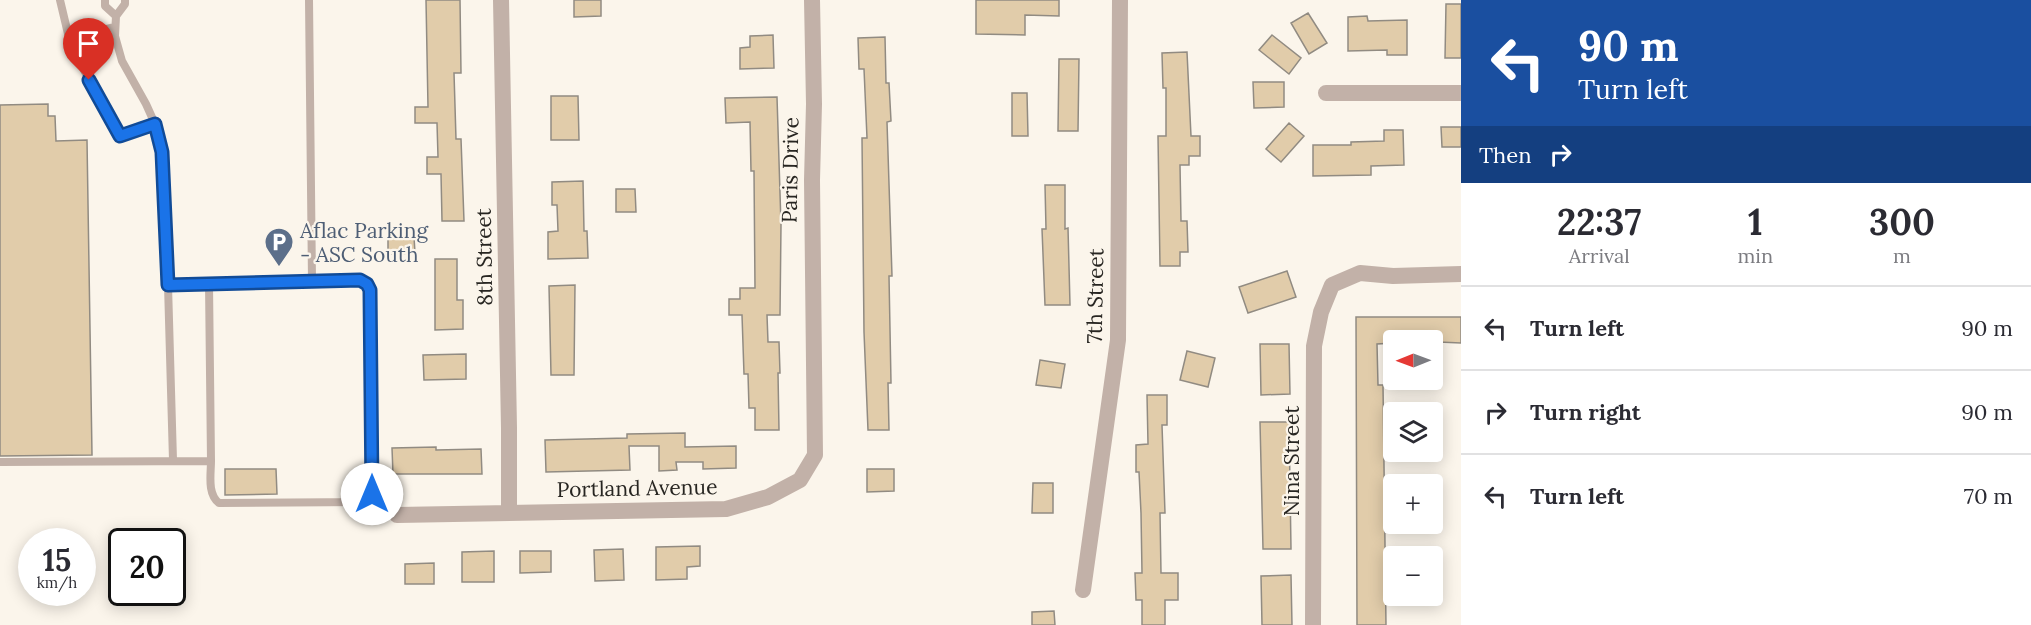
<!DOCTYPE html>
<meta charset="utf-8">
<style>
:root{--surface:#fff;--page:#f7f7f7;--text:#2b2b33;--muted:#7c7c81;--line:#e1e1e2}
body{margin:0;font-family:Lora,serif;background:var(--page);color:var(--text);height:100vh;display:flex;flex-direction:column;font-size:22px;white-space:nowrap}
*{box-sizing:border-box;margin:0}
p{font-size:20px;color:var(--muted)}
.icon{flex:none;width:33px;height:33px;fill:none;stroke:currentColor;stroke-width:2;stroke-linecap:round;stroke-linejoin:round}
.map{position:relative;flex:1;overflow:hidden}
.side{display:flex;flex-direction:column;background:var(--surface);width:570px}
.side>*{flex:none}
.hud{background:#1a4fa0;color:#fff;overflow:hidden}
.needle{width:39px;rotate:269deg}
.controls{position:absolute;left:1383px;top:330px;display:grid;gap:12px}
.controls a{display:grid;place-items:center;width:60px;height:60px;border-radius:6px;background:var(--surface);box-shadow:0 3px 15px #0003;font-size:30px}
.speed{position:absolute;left:18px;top:528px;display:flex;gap:12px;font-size:30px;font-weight:700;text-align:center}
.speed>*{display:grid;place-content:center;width:78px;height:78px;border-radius:50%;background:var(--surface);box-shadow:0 3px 15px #0003;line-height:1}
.speed small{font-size:15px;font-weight:400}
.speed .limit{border:3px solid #111;border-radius:9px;background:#fff;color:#111}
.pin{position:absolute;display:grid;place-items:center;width:51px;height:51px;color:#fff;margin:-62px -26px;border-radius:50% 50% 50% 0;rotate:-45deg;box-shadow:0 0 6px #0007}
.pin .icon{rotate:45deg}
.me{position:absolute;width:66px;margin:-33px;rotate:0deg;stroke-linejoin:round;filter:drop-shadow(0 0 4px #0008)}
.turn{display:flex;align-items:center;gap:21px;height:126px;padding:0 18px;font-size:27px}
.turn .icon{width:78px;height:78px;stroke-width:2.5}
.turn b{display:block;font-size:42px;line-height:51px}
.then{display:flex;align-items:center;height:57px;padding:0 18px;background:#0003;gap:12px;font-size:22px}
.eta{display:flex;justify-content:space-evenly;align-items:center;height:102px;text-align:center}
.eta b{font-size:36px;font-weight:800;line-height:42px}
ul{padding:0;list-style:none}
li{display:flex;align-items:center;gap:18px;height:84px;padding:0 18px;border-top:2px solid var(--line)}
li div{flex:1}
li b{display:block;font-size:22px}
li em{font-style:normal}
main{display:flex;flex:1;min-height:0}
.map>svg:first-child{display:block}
</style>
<main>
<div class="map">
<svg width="1461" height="625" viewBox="0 0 1461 625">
<rect width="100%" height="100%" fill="#fbf5eb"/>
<path fill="#e1ccaa" stroke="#918b82" stroke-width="1.5" d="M426 0H460L461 73H454L456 139H461L464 221H442L441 174H427V157H438L437 123H415V107H428Z
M574 0H601V16L574 17Z
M976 0H1059V16L1025 15V35L976 34Z
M1446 4H1461V58H1445Z
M1308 13 1327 43 1309 54 1291 23Z
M1367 16 1368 21 1407 20V55H1387V50L1348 51V17Z
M773 35 774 68 740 69V48L750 47V36Z
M1272 35 1301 58 1289 74 1259 50Z
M885 37 886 83H889L891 121 887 122 892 276H889L891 383H888L889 430H868L864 332 862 138H867L864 69H859L858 38Z
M1187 52 1191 136H1200V156H1189V165H1180L1181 221H1187L1188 252H1180V266H1160L1158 136H1166V88H1163L1162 53Z
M1059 59H1079L1078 131H1058Z
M1253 82H1284V107L1254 108Z
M1012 93H1027L1028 136H1012Z
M551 96H578L579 140H551Z
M777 97 781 225 780 315H767L768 342H779L780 373H778L779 430H755V408H749L748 374H744L742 315H729V299H740V288H755L754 171H751L750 122 726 123 725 98Z
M48 104V116H55L56 141 87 140 92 455 0 456V105Z
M1289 123 1304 136 1281 162 1266 149Z
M1441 127H1461V147H1442Z
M1384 130H1403L1404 165 1371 166V175L1313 176V145H1351V142L1384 141Z
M583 181 584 231H587L588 258 548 259V232L558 231 557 205H552V182Z
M1045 185H1065V229L1068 228 1070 305H1045L1042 229H1046Z
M616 189H635L636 212H616Z
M414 237 415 253 388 254V238Z
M435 259H457V300H463V329L435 330Z
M1287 271 1296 297 1248 313 1239 287Z
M575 285 574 375H551L549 286Z
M1356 317H1461V343L1394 340V343L1377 344 1378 385H1383L1386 625H1357Z
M1260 344H1289L1290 394 1261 395Z
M1187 351 1215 358 1208 387 1180 380Z
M466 354V379L424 380 423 355Z
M1040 360 1065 364 1061 388 1036 385Z
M1147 395H1167V425H1162L1165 513H1160L1161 573H1178V600H1165V625H1142V600H1136L1135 573H1142L1141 513 1139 472H1136V445L1148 444Z
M1260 422H1289L1291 549H1263Z
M685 433V447L736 446V468L703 469V462H676L677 470 659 471V446H629L630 470 546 472 545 440 627 438V434Z
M436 447V450L481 449 482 474H393L392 448Z
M225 469H276L277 494 225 495Z
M867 469H894V491L867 492Z
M1033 483H1053V513H1032Z
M700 546V566L687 567V579L656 580V547Z
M623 549 624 580 595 581 594 550Z
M494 551V582H462V552Z
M520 551H551V572L520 573Z
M434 563V584H405V564Z
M1291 575 1292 625H1262L1261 576Z
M1054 611 1055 625H1032V612Z"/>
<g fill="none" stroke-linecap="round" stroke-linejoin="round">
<path stroke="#c2b1a8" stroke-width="8" d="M60 0 69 38 115 27
M105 0V6L116 16 125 4V0
M116 16 115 36 122 61 146 104 155 124 162 152 168 285 173 460
M69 38 79 61 120 136 155 124
M209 284 211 461
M168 285 312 281
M0 462 211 461C211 474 207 494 219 503L364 502 369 500 372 494 370 290 367 284 360 280 312 281 309 0"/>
<path stroke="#c2b1a8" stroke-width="16" d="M501 0 509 428V513
M1326 93H1461
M397 515 726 509 768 497 800 480 815 455 812 180 814 104 812 0
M1083 590 1118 340 1120 0
M1313 625 1314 346 1321 312 1332 285 1360 273 1393 276 1461 274"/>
</g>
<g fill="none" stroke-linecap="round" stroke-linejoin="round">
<g stroke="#114b97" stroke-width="15">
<path id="route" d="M89 80 120 136 155 124 162 152 168 285 360 280 367 284 370 290 372 494"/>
</g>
<use href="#route" stroke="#1a73e8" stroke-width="10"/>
</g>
<defs>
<g id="parking-pin" transform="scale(1.5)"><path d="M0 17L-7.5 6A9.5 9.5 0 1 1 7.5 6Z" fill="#5c6f8a" stroke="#fbf5eb"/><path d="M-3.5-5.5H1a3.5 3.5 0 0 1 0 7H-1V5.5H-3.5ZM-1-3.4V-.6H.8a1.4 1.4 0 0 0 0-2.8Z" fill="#fff"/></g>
</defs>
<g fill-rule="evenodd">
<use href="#parking-pin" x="279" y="242"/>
</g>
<g text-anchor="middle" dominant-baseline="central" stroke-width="4.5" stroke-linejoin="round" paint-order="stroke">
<g font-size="21" fill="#272521" stroke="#fbf5eb">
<text transform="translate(790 170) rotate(-89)">Paris Drive</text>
<text transform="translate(484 257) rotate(-91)">8th Street</text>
<text transform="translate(1095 296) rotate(-89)">7th Street</text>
<text transform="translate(1291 461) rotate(-90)">Nina Street</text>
<text transform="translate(637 488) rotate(-1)">Portland Avenue</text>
</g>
<g font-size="21" fill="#4e5e75" stroke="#fbf5eb" text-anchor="start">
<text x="300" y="230">Aflac Parking<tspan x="300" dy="24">- ASC South</tspan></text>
</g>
</g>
</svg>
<div class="controls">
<a><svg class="needle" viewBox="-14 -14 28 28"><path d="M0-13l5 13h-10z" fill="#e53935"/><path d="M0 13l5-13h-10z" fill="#7c7c81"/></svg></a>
<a><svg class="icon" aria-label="layers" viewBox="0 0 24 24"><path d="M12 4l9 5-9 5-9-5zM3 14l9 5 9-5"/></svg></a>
<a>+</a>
<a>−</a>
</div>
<div class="speed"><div>15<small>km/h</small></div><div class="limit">20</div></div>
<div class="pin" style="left:89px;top:80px;background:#d93025"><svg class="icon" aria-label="arrive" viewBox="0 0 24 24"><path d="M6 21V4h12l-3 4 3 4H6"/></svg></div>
<svg class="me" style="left:372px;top:494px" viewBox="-20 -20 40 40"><circle r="19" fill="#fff"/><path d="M0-13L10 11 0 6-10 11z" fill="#1a73e8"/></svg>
</div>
<section class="side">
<div class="hud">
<div class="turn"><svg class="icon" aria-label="left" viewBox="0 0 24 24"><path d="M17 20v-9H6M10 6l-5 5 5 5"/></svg><div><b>90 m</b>Turn left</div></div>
<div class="then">Then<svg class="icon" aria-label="right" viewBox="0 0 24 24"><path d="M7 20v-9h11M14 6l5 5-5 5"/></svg></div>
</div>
<div class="eta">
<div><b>22:37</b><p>Arrival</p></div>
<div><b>1</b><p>min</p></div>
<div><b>300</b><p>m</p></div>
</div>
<ul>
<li><svg class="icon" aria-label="left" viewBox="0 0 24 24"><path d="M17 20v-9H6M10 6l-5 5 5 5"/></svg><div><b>Turn left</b></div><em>90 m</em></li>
<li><svg class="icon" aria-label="right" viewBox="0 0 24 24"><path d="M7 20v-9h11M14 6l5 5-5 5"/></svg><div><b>Turn right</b></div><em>90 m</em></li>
<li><svg class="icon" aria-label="left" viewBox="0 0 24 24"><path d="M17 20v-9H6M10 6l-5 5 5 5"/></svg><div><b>Turn left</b></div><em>70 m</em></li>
</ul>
</section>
</main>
